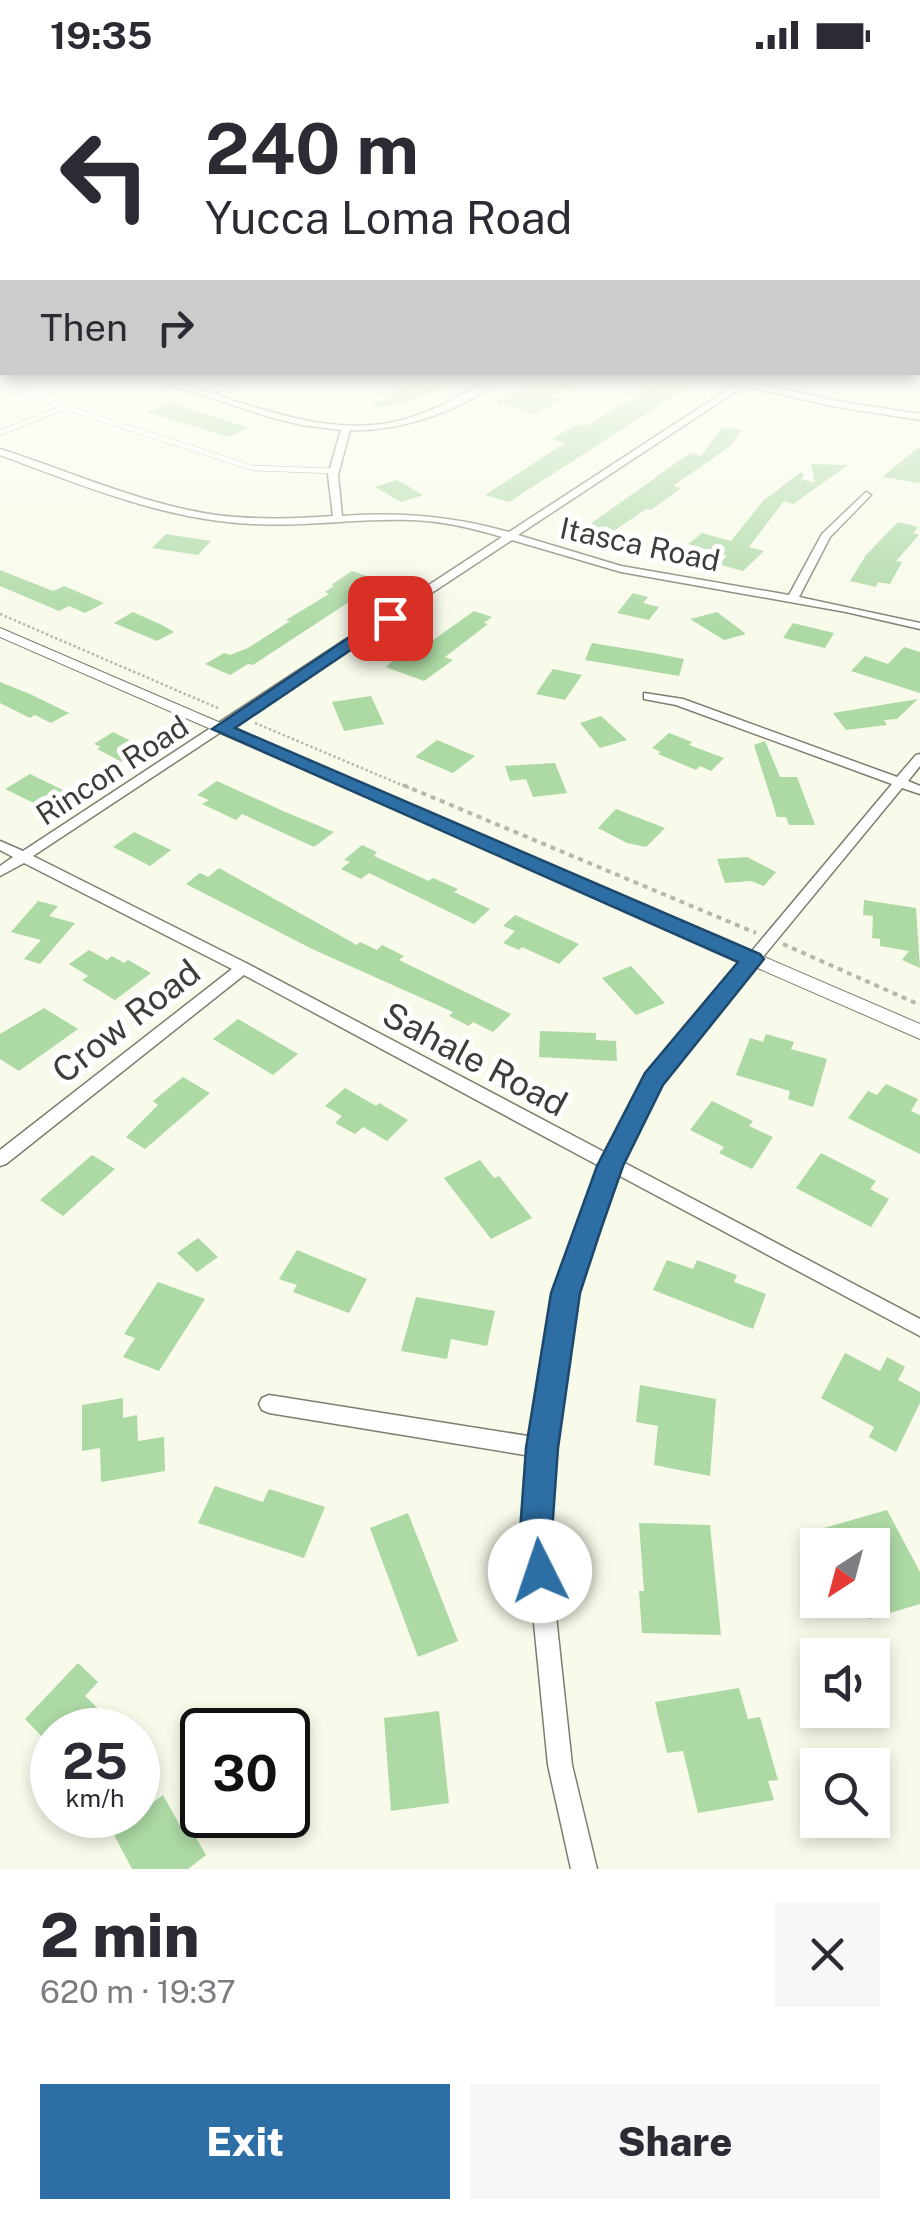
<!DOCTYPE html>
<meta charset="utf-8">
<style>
:root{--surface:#fff;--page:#f7f7f7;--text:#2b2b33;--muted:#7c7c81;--accent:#2d6fa5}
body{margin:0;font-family:"Public Sans",sans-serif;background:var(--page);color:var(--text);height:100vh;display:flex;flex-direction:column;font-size:38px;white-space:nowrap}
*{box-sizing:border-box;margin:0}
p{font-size:32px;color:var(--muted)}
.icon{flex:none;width:55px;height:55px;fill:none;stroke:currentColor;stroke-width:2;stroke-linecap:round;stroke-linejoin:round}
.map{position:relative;height:1799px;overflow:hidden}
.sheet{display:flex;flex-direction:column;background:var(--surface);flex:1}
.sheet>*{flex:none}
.top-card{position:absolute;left:0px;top:0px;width:920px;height:305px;box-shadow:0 5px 15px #0003;background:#fff;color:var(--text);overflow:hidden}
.needle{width:65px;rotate:216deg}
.controls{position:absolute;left:800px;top:1458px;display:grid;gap:20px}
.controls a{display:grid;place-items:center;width:90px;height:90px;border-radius:0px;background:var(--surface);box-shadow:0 5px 15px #0003;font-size:50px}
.speed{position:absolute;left:30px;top:1638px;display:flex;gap:20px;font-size:50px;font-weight:700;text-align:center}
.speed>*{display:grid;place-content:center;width:130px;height:130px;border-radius:50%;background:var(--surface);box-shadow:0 5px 15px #0003;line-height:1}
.speed small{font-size:25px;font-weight:400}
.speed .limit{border:5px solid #111;border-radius:15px;background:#fff;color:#111}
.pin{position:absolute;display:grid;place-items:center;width:85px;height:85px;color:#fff;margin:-42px;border-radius:20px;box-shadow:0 5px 15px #0006}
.me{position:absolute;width:110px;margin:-55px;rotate:356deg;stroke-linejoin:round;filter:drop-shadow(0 0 8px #0008)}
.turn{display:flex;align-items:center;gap:35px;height:210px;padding:0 40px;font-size:45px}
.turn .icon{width:130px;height:130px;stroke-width:2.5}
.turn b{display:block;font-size:70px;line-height:85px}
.then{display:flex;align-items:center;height:95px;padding:0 40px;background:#0003;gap:20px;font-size:38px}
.round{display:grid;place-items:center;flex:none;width:105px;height:105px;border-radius:0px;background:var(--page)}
.headline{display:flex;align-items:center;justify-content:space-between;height:170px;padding:0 40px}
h1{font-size:60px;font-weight:800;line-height:75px}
.primary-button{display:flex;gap:20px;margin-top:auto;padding:20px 40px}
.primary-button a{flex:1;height:115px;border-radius:0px;background:var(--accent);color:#fff;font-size:40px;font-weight:800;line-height:115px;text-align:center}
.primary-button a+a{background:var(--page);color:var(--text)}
.status{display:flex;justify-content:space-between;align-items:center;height:70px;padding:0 50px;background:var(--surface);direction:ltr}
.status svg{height:28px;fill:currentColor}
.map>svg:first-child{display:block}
</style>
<div class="status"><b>19:35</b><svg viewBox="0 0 49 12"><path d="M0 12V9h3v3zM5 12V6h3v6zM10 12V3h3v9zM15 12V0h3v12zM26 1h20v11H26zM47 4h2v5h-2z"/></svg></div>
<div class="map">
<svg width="920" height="1799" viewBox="0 0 920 1799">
<rect width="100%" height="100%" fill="#f8faea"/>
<path fill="#add9a5" d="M546 308H581L549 327 560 330 535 344 497 333 498 329H506Z
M666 309 684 312 666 331 509 432 485 425 565 373 552 369 577 354 585 356Z
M415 313 435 319 410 332 374 338 373 334Z
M171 332 197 341 249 358 228 367 147 342Z
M723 357 742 360 729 377 673 416 681 418 651 440 646 439 602 469 579 462 690 383 701 386Z
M920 376V413L882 407Z
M811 394 848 395 793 434 784 431 749 477 764 481 743 501 718 494 727 486 688 474 702 463 731 471 763 431 801 402 804 405 801 409 815 413Z
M397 410 423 425 401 432 375 417Z
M898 452 918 457 913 463 919 465 896 491 902 492 890 514 878 512 876 517 850 511 866 485Z
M166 464 211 471 198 485 152 478Z
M0 500 53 521 64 516 104 533 85 543 69 536 59 541 0 516Z
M352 501 381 511 253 595 248 594 230 605 205 594 224 583 230 585 248 578 290 551 286 550 329 524 325 522 334 516 331 515Z
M633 523 648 527 643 533 659 537 649 550 617 543Z
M474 541 492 547 484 553 488 554 445 587 453 590 424 611 386 597 412 574 422 578Z
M133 542 160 554 174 562 157 571 114 553Z
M717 542 746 564 724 570 690 549Z
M793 553 834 563 825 578 783 568Z
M592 573 653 583 684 589 679 606 585 590Z
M904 577 920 582V623L851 601 865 586 888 594Z
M553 599 582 605 565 630 536 624Z
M0 612 30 624 69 643 51 653 35 645 30 648 0 633Z
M371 626 384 654 344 661 332 632Z
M918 629 897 649 884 650 887 655 846 660 833 643Z
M601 646 627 670 600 678 580 653Z
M113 662 145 678 122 692 97 679 101 677 94 674Z
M669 663 692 672 689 675 724 688 711 701 700 696 696 700 658 684 661 682 652 678Z
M437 670 475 686 453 703 415 687Z
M765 671 780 707H797L815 755H789L786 747H777L754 675Z
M555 693 567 723 533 727 526 709 510 711 505 696Z
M30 704 63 720 58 723 67 728 48 740 5 719Z
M217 711 283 741 334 762 314 777 242 744 236 750 202 734 209 730 197 725Z
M616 739 665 758 646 777 627 773 598 758Z
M134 762 171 780 150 796 113 777Z
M362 775 377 782 374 786 429 811 433 808 458 819 454 822 490 839 474 854 369 803 361 809 341 799 350 792 344 790Z
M747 787 776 802 764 816 751 811 725 813 717 789Z
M219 798 357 875 360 872 377 880 382 875 404 886 399 890 511 944 493 962 473 952 469 956 449 946 453 942 312 879 186 814 200 803 208 807Z
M864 830 916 838 920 898 902 890 909 881 880 876V869L872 868 873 846 863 845Z
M38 831 58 836 49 846 75 853 40 894 24 889 41 870 11 862Z
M515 845 579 874 559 894 522 877 519 880 503 873 515 861 503 856Z
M89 880 107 890 112 886 124 893 128 890 151 903 115 930 82 910 88 906 69 894Z
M631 896 665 933 636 945 602 908Z
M44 938 78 959 19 1001 0 989V964Z
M238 949 298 984 273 1005 213 969Z
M540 961 596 963V970L616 971 617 991 539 987Z
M766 964 794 972 791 979 827 989 813 1037 788 1029 790 1021 736 1005 750 968 763 972Z
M183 1007 210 1023 145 1079 126 1067 158 1035 153 1031Z
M886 1014 918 1029 911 1041 920 1045V1084L848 1048 868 1021 877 1025Z
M345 1018 376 1036 379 1033 408 1050 387 1071 363 1057 355 1064 335 1053 342 1046 325 1036Z
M712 1031 753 1051 749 1056 773 1067 752 1099 719 1083 724 1077 690 1060Z
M821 1083 876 1111 870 1119 889 1129 871 1157 796 1118Z
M92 1085 115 1099 63 1146 40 1130Z
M480 1090 494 1108 499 1106 532 1148 491 1169 444 1108Z
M198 1168 218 1187 197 1202 177 1183Z
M297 1180 367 1209 349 1243 293 1222 297 1215 279 1209Z
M667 1190 693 1199 697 1190 737 1205 734 1212 766 1224 753 1259 653 1220Z
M158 1212 205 1229 159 1301 123 1287 135 1268 124 1264Z
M416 1227 495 1241 487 1276 451 1269 447 1289 401 1281Z
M845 1283 880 1301 887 1287 905 1297 898 1310 920 1322V1333L896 1382 869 1367 874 1357 821 1328Z
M640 1315 716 1329 710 1406 654 1395 658 1356 636 1352Z
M123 1328V1348L137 1345 138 1371 164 1367 165 1401 101 1412 100 1378 82 1381V1335Z
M215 1416 263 1432 269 1419 325 1437 304 1488 198 1453Z
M887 1440 920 1502V1534L869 1549 860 1530H872V1475H832L824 1458Z
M408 1443 458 1571 418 1587 370 1458Z
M639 1453 710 1455 721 1565 642 1563 639 1521H644Z
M78 1593 98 1612 85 1626 120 1660H52V1677L25 1649Z
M739 1618 748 1649 760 1647 778 1710 768 1711 774 1730 698 1743 683 1681 667 1683 655 1632Z
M439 1641 449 1733 391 1741 384 1648Z
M163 1725 183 1761 189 1756 206 1785 188 1799H132L113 1763Z"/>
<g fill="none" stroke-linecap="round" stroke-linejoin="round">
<g stroke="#7c7e6f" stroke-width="6">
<path id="service" d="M0 316 253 398 334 401
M0 363 63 337"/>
</g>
<g stroke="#7c7e6f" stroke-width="3">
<path id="minor" d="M150 308H161L205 322 236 308H246L213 324C272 343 339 367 402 350 434 342 463 324 493 308H502C463 340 401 362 350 360L338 405 342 446C402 442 451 446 509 462L736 314 717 308 741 310 754 308 750 312 837 331 920 344V350L837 337 744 316 518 465 621 496 789 525 822 464 866 422 871 425 869 427 830 467 799 527 920 553V559L846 542 621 502 512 470 33 786 248 894 608 1084 647 1006 892 714 676 635 644 629V623L683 629 897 707 916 685 920 684V696L908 711 920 716V724L902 718 659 1013 621 1091 920 1249V1266L616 1104 575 1223 552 1378 547 1462 572 1695 597 1799H571L548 1695 525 1462 531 1386 269 1343 262 1340 259 1334 262 1328 269 1325 534 1367 557 1223 601 1097 244 905 6 1094 0 1096V1080L232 899 24 793 0 806V796L13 787 0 780V771L23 781 502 467C472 458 443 451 412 450 357 448 307 457 252 454 164 450 81 415 0 385V379C72 402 141 434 216 445 255 450 294 449 333 446L328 405 341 360 302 355 269 347Z"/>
</g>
<g stroke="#7c7e6f" stroke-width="2">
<path id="secondary" d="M0 558 920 954V969L0 567Z"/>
</g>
<path stroke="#b6b8ab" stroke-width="2.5" stroke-dasharray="2.5 2.5" stroke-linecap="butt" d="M0 544 220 639
M255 653 409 718"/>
<path stroke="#b6b8ab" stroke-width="4" stroke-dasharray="5 5" stroke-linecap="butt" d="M403 715 756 863
M783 874 920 935"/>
<use href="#service" stroke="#fff" stroke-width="5"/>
<use href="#minor" fill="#fff" fill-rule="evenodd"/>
<use href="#secondary" fill="#fff" fill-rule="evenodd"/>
</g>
<linearGradient id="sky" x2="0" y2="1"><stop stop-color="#89c8db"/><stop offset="0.55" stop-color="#fcfdf6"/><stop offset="1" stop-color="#fcfdf6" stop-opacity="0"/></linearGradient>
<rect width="920" height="559" fill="url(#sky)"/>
<path fill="#2d6fa5" stroke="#1d486b" stroke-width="2.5" d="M384 544 398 548 235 658 760 884 764 889 663 1015 623 1096 601 1159 580 1223 558 1378 552 1462 557 1501 552 1513 540 1518 529 1513 520 1462 526 1378 551 1223 597 1096 645 1003 738 892 212 659Z"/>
<g text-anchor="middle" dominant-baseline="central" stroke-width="10" stroke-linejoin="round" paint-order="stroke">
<g font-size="30" fill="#3d3e37" stroke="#fff">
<text transform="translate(640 474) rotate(12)">Itasca Road</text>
<text transform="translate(112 700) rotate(-33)">Rincon Road</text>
</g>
<g font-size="35" fill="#3d3e37" stroke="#fff">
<text transform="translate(126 951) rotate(-38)">Crow Road</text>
<text transform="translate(475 989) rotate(28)">Sahale Road</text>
</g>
</g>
</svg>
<div class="controls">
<a><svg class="needle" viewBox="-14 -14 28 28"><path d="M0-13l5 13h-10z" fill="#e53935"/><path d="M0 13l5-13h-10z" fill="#7c7c81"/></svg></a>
<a><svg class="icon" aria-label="sound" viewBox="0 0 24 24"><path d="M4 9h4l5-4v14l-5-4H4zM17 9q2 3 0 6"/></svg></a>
<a><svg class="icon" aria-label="search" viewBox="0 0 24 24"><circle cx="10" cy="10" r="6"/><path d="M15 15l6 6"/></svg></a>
</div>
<div class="speed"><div>25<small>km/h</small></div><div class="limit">30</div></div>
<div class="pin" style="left:390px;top:548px;background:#d93025"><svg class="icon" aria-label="arrive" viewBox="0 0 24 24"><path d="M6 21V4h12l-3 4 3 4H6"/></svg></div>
<svg class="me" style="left:540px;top:1501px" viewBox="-20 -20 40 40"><circle r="19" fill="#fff"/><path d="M0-13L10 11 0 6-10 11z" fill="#2d6fa5"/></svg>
<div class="top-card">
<div class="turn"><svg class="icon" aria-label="left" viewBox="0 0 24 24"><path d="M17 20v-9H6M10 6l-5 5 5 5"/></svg><div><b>240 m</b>Yucca Loma Road</div></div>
<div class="then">Then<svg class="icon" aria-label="right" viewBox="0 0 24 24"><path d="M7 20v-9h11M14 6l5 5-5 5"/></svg></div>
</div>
</div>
<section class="sheet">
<div class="headline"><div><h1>2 min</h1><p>620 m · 19:37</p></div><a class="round"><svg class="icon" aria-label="close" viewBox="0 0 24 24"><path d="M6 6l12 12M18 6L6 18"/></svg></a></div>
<div class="primary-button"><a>Exit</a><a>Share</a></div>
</section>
